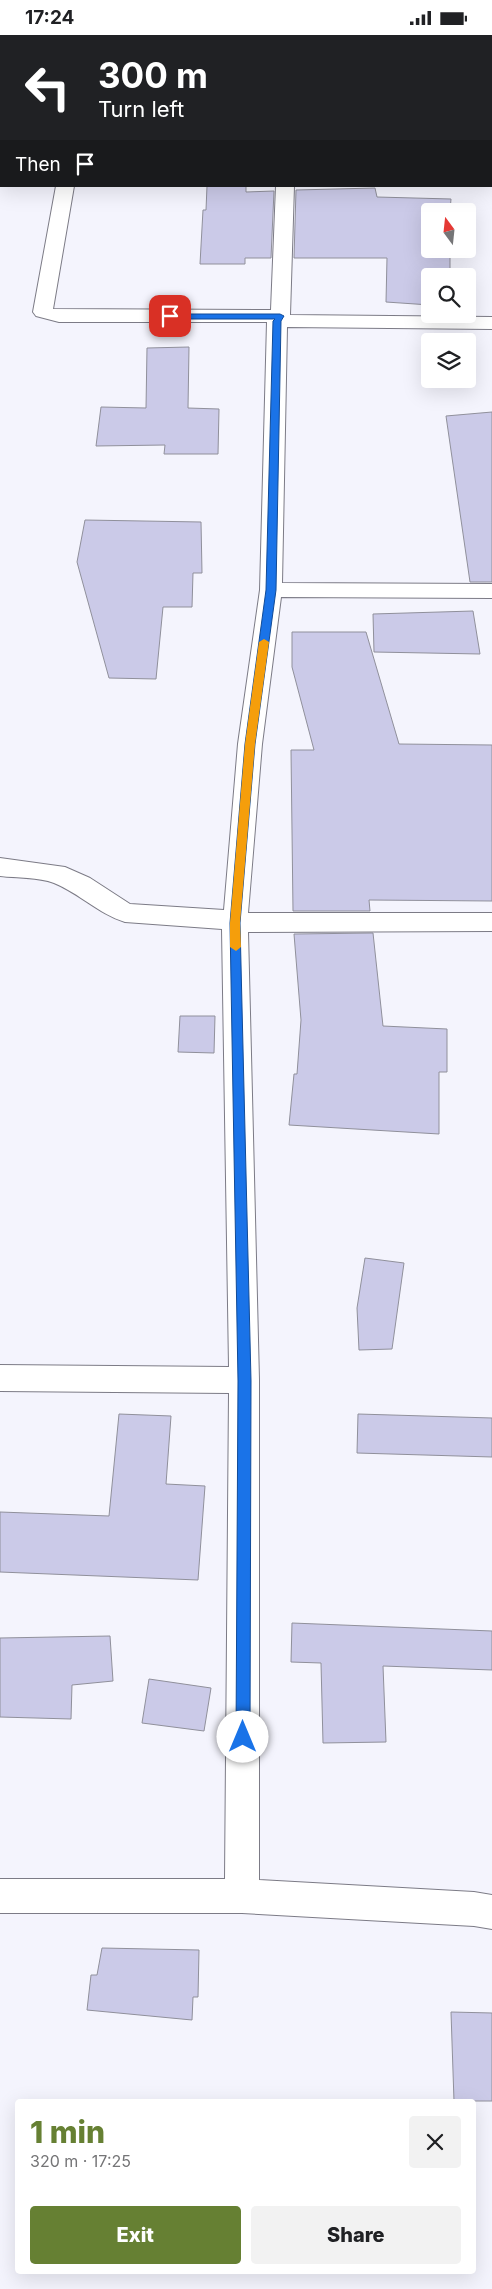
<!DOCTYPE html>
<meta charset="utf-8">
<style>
:root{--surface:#fff;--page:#f2f2f2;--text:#202124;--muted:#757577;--accent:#668033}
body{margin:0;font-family:Inter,sans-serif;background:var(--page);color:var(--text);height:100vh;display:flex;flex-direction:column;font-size:19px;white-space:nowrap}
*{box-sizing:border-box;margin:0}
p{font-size:16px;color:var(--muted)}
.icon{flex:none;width:28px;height:28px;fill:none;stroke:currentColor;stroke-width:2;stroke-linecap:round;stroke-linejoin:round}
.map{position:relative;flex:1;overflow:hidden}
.drawer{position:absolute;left:15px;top:2064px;width:461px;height:175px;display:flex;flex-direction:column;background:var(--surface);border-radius:5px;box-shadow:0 5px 20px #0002}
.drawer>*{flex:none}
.top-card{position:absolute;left:0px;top:0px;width:492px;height:152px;box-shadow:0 5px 20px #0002;background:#202124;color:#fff;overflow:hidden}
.needle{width:32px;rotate:345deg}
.controls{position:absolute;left:421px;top:168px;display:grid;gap:10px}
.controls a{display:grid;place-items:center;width:55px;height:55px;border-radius:5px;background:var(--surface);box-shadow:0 5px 20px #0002;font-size:25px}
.pin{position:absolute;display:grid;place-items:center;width:42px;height:42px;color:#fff;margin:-21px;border-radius:10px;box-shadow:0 2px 8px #0006}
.me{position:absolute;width:55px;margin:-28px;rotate:0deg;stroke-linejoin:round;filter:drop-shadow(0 0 4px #0008)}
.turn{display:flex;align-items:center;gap:18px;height:105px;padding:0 15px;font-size:22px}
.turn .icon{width:65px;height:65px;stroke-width:2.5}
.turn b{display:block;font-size:35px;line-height:42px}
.then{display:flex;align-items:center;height:48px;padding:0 15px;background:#0003;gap:10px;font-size:19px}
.round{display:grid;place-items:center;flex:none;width:52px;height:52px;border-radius:5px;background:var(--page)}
.head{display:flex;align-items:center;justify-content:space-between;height:85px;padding:0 15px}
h1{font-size:30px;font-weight:800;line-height:38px;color:var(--accent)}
.cta{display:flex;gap:10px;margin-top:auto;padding:10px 15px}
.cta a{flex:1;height:58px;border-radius:5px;background:var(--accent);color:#fff;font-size:20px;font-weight:800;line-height:58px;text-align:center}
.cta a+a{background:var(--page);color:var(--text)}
.status{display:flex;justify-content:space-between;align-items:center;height:35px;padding:0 25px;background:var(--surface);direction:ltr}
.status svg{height:14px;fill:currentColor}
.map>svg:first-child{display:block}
</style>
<div class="status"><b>17:24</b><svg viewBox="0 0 49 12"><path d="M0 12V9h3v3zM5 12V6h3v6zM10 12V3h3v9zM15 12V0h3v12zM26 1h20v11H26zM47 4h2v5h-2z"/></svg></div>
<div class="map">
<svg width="492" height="2254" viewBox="0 0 492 2254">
<rect width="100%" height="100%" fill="#f4f4fd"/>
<path fill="#cbcae8" stroke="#90909b" d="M207 151H246V157L274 156 271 223H245V229H200L203 175H206Z
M375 153 377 162 451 164 450 176H430V214H450V241H430V270L386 267 387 223H294L296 155Z
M189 312 188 373 219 374 218 419H164L165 410 96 411 101 372 146 373 147 313Z
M492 377V547H470L446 381Z
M85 485 201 487 202 538H193L192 572H163L156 644 109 643 77 527Z
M473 576 480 619 374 617 373 579Z
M292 597H366L399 709 492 710V866L369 865 370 876H293L291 715H314L292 632Z
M373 898 383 991 447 994V1037H439V1099L289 1090 294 1039H297L301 985 294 899Z
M180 981H215L214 1018 178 1017Z
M365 1223 404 1228 392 1314 359 1315 357 1273Z
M119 1379 171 1381 166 1449 205 1451 198 1545 0 1537V1477L109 1481Z
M358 1379 492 1383V1422L357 1418Z
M292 1588 492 1596V1635L383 1631 386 1707 323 1708 321 1628 291 1627Z
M110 1601 113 1646 72 1650 71 1684 0 1682V1603Z
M149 1644 211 1653 204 1696 142 1688Z
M102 1913 199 1915 198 1962H193L192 1985 87 1975 91 1940H97Z
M451 1977 492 1978V2066H454Z"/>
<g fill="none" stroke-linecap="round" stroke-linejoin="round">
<g stroke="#7c7b86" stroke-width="2">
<path id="minor" d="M282 0H298V1H282Z
M56 151H74L53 274 271 275 276 151H294L290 280 492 282V294L287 292 282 548 492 549V563L281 562 262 709 248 878H492V896L248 897 259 1345V1845L474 1857 492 1860V1894L474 1891 242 1878H0V1844H225L229 1358 0 1356V1330L229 1332 222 894 125 887C99 879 79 858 54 848 39 842 17 843 0 841V823L65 832 90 843 130 869 224 875 238 709 260 555 267 287H59L36 281 33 277Z"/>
</g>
<use href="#minor" fill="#fff" fill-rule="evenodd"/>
</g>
<path fill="#1a73e8" stroke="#114b97" d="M280 279 284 281 281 286 276 555 255 709 240 888 251 1346 250 1702 248 1707 243 1709 238 1707 236 1702 238 1346 230 888 245 709 266 555 273 286 275 284H170L165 281 170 279Z"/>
<path fill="#f59e0b" d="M264 604 269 607 255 709 240 888 241 912 236 916 230 912V888L245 709 259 607Z"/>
</svg>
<div class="controls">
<a><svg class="needle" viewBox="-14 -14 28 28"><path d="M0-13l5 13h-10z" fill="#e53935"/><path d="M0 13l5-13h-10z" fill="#757577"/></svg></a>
<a><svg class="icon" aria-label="search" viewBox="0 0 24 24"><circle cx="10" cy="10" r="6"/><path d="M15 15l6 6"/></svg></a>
<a><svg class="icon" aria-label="layers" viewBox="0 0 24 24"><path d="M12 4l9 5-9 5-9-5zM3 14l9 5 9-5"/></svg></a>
</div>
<div class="pin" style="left:170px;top:281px;background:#d93025"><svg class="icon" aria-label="arrive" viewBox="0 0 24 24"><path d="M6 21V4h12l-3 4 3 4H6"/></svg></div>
<svg class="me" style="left:243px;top:1702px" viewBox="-20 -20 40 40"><circle r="19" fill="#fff"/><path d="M0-13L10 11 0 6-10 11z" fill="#1a73e8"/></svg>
<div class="top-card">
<div class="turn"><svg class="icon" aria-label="left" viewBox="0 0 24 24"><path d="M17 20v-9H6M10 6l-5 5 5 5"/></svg><div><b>300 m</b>Turn left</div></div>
<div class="then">Then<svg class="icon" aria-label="arrive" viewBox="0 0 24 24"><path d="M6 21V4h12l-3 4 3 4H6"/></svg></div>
</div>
<section class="drawer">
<div class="head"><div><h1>1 min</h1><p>320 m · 17:25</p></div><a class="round"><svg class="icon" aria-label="close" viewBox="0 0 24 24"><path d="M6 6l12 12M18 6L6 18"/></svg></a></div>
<div class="cta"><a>Exit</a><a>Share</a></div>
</section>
</div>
